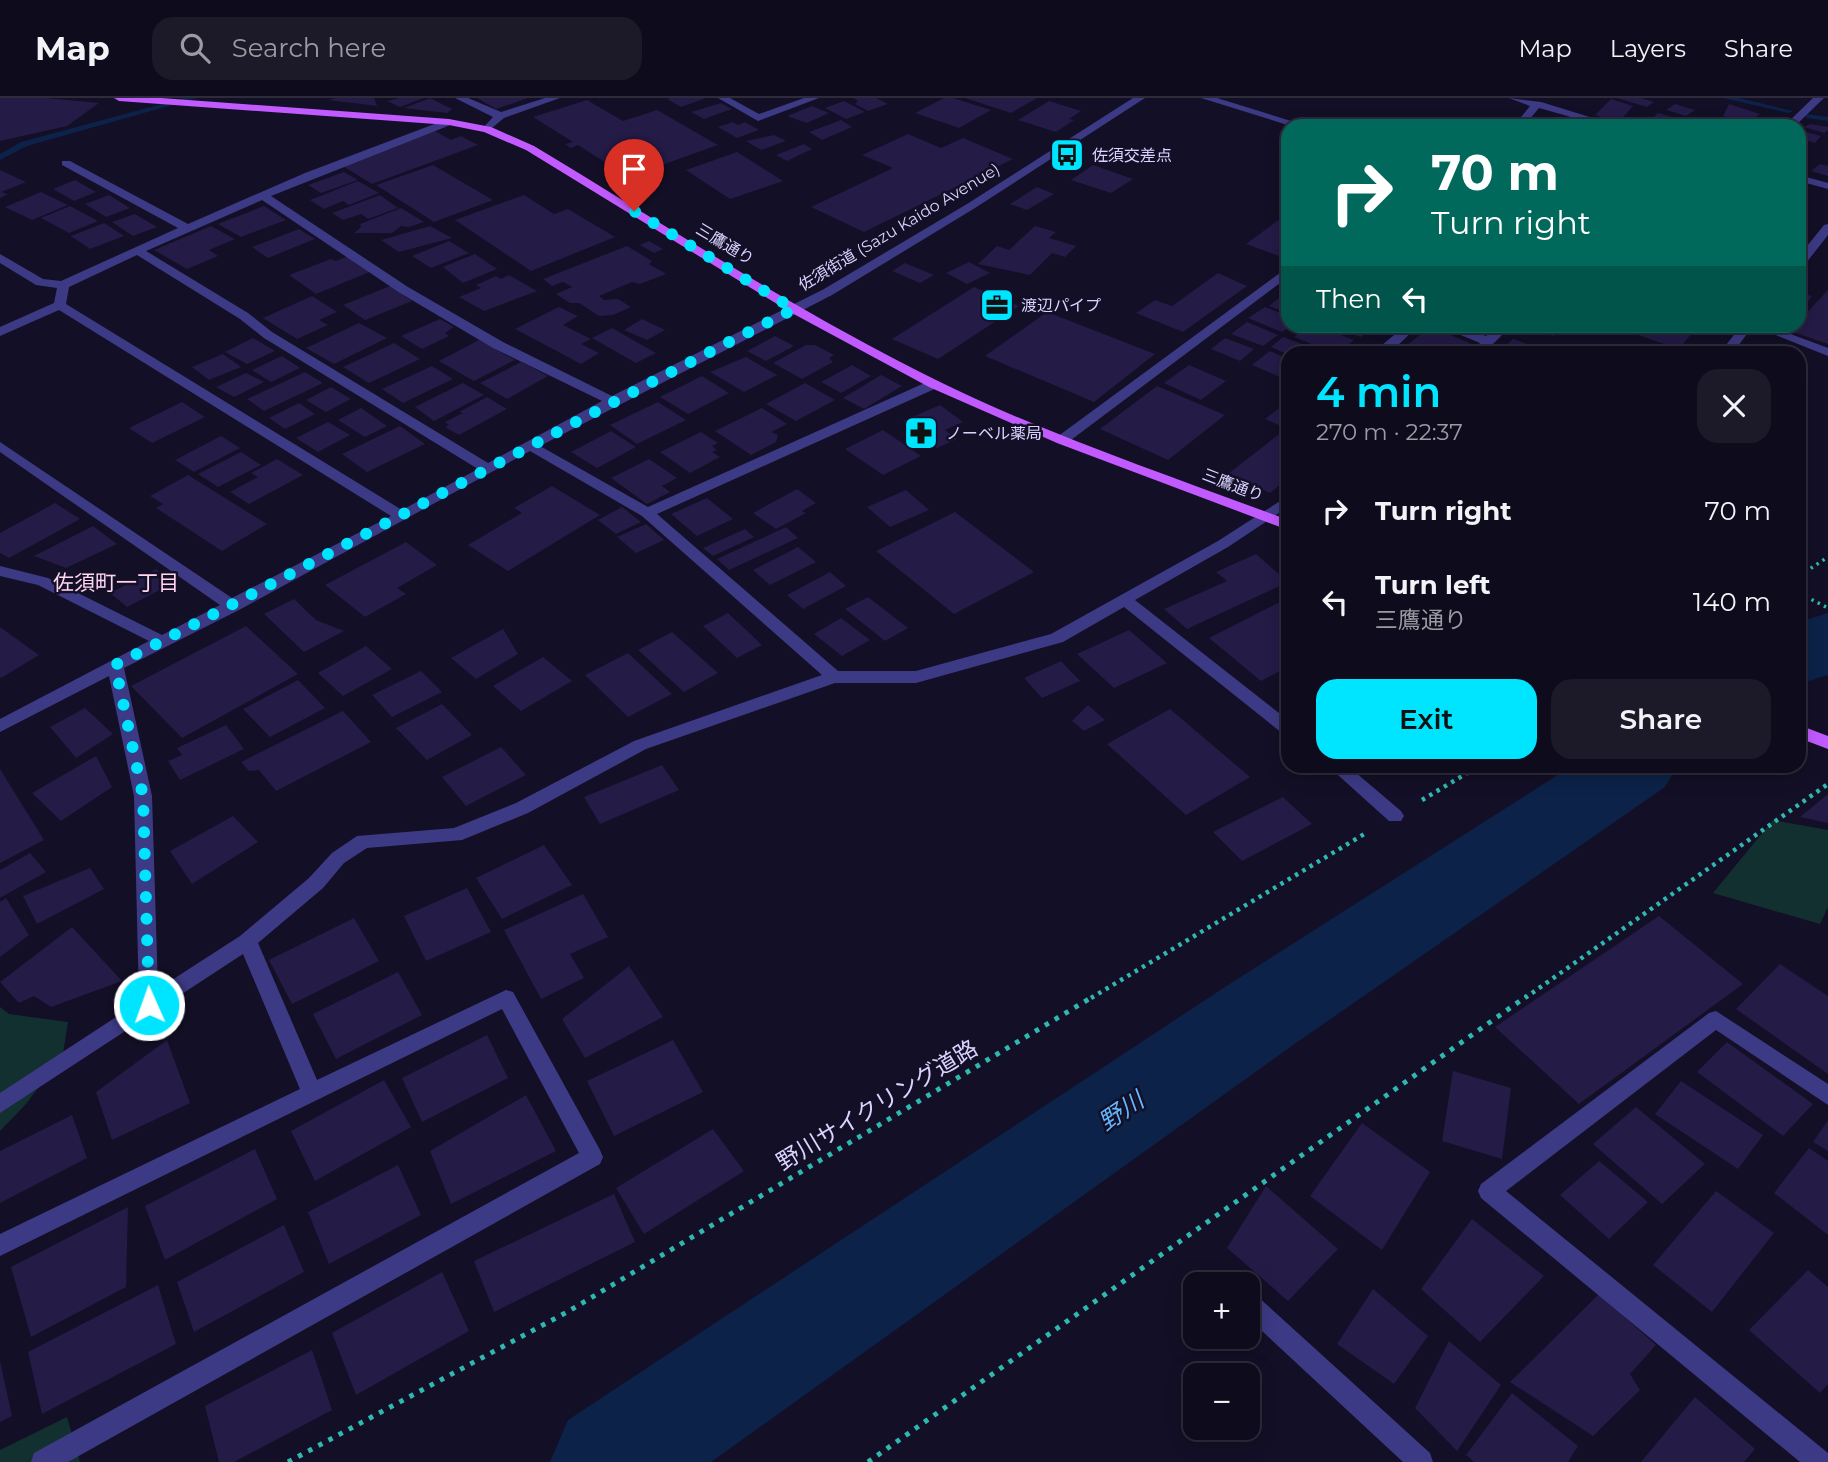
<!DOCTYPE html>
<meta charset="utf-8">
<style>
:root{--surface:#0e0b1c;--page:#1c1929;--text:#f1f3f6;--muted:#9b9ba3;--line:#2e2b3b;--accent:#00e5ff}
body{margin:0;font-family:Montserrat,"Noto Sans JP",sans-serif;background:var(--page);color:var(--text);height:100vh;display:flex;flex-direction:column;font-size:26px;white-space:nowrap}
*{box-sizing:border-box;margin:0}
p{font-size:23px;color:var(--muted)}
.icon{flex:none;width:38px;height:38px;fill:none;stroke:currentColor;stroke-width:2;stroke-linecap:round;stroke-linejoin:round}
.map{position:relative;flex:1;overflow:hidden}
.panel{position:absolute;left:1281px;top:248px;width:525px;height:427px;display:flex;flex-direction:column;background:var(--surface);border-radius:21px;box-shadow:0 4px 18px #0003,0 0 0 2px var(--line)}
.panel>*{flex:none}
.top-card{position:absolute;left:1281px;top:21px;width:525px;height:214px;border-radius:21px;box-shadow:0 4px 18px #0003,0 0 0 2px var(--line);background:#00695c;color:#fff;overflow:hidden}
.fabs{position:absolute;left:1183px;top:1174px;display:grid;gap:14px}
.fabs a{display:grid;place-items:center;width:77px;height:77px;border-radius:14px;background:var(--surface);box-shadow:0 4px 18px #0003,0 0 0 2px var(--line);font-size:35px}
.pin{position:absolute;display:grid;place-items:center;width:60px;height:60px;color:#fff;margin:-72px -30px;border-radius:50% 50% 50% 0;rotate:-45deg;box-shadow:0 0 7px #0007}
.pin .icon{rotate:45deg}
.me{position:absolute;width:77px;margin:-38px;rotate:358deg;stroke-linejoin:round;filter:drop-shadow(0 0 5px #0008)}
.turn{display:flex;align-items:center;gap:24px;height:147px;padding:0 35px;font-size:32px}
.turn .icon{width:91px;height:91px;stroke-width:2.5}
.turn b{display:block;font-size:49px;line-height:60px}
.then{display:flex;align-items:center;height:66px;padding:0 35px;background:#0003;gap:14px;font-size:26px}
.round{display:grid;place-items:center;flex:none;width:74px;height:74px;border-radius:21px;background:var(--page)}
.summary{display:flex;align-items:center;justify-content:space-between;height:119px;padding:0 35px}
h1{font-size:42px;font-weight:600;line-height:52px;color:var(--accent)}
.button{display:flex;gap:14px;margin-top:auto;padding:14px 35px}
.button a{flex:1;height:80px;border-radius:21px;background:var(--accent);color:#111;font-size:28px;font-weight:600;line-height:80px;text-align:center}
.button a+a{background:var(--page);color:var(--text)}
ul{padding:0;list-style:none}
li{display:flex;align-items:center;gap:21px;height:91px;padding:0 35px}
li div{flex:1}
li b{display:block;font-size:26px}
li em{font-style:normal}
header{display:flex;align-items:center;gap:42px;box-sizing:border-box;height:98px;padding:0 35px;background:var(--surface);border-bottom:2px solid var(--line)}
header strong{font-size:33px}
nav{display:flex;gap:38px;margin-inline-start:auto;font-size:24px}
.search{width:490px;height:63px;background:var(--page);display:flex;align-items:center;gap:18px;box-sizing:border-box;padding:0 24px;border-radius:21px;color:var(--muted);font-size:26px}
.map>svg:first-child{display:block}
</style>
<header>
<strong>Map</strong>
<div class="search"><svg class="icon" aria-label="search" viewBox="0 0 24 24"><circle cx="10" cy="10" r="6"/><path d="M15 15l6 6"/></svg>Search here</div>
<nav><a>Map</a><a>Layers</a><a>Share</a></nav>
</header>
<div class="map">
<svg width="1828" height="1364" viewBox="0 0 1828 1364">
<rect width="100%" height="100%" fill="#130f26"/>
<path fill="#12302f" d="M1773 722 1828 732V809L1820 826 1713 795Z
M0 909 9 916 68 924 63 956 26 1006 0 1033Z
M67 1319 80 1364H0V1352Z"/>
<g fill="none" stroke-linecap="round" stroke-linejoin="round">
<path fill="#0c2248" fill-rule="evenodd" d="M184 0H197L27 48 0 62V56L21 44Z
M1723 0H1739L1793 13 1789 15Z
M1806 16 1828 19V23L1806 20Z"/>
<path fill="#0c2248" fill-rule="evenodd" d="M1828 515V577L1799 586V524Z
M1572 668H1677L1665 689 1296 945 711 1364H550L568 1322 1228 887Z"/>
</g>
<path fill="#241b47" d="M0 0H46L99 5 67 28 0 43Z
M336 0H374L377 8 328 2Z
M399 0H424L400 9 387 3Z
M430 0 452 11 447 15 404 10Z
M477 0H528L496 11Z
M706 0 681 9 667 1 670 0Z
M854 0H876L888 6 868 13 855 6 858 3Z
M944 0H953L991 12 959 30 915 15Z
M965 0H1037L1011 15Z
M1617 0H1641L1654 4 1647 9Z
M1611 1 1633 8 1619 24 1595 17Z
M587 2 623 23 657 12 718 47 628 79 578 47 571 50 565 46 573 44 533 19Z
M844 3 865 14 846 21 825 10Z
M1049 3 1081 13 1069 21 1074 22 1056 34 1018 22Z
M721 5 732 11 704 21 691 14Z
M1675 6 1695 12 1686 18 1666 12Z
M1729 6 1760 16 1747 26 1723 18Z
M812 8 829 15 807 25 787 18Z
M1658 15 1690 24 1685 28H1645Z
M841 22 852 29 822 42 809 34Z
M733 24 738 27 745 24 759 32 737 40 718 29Z
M1810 26 1828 29V32L1824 35 1804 29Z
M435 33 451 42 461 38 478 47 372 86 341 67Z
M1803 33 1821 38 1815 45 1799 40Z
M908 36 941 50 963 40 1013 61 864 134 811 109 893 70 862 57Z
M774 37 786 43 761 52 746 43Z
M804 46 812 51 787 63 776 57Z
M737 54 783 83 730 101 686 72Z
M1820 66 1828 68V78L1811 73Z
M433 67 493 102 434 124 376 87Z
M1093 67 1133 81 1111 95 1071 82Z
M0 72 26 84 1 94 8 96 0 100Z
M344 74 358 82 321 95 308 87Z
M75 82 96 94 74 103 53 91Z
M358 83 379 95 349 107 343 103 324 111 310 102Z
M1037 89 1054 96 1027 112 1010 106Z
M41 94 68 107 32 122 5 109Z
M109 97 130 110 106 119 85 106Z
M380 97 398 110 368 121 361 116 343 122 332 115Z
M524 97 554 116 568 111 615 139 531 173 455 122Z
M70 108 98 123 69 135 41 120Z
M264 108 286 122 241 139 218 126Z
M401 110 424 124 409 129 401 128 392 135H354L361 129 360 126Z
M1288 115V151L1279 158 1246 146Z
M135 116 157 129 133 138 112 124Z
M104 125 124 138 90 151 71 138Z
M211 128 235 141 209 152 218 158 187 171 154 152Z
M430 128 452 140 399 154 381 142Z
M1035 128 1056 134 1049 140 1076 148 1065 159 1052 155 1030 177 978 166 997 148 1009 152Z
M299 131 315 141 268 160 252 149Z
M449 143 469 155 431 170 412 158Z
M649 143 663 151 654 155 640 147Z
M627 148 652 163 649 166 666 176 640 186 632 184 599 198 604 202 618 201 631 209 613 217 599 218 579 205H570L556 196 572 189 563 184 552 188 543 181Z
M475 156 497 171 463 185 443 169Z
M349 158 372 173 316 196 289 177 331 161 335 163Z
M969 164 990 175 967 186 946 175Z
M905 165 934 177 920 185 892 173Z
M1218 175 1247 188 1183 234 1136 215 1155 202 1172 208Z
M509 177 537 193 484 213 459 199 481 190 476 187 496 178 501 181Z
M390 188 412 203 365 222 343 207Z
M974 189 1019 208 938 261 892 241Z
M1828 192V246L1790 233 1799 228V223Z
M1288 193V215L1269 208Z
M1799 194 1812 198 1799 216Z
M312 198 337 214 319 222 328 227 297 241 263 220Z
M559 209 578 218 563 227 591 241 581 246 599 255 581 266 515 231Z
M1265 209 1288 218V228H1291L1282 234 1248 220Z
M1047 214 1155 256 1094 304 985 258Z
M440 221 454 229 445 235 449 238 422 251 401 238Z
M642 221 665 232 647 242 624 232Z
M1247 224 1278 237 1263 248 1231 236Z
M359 225 387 240 334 266 306 250Z
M1308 228H1316L1354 242 1337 256 1294 239Z
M1330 228H1374L1361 239Z
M1523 228H1561L1553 238Z
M1646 228H1669L1692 235 1679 251 1638 237Z
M1430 229 1470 245 1457 256H1427L1407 247Z
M612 230 656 255 636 265 592 240Z
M775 238 794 248 766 263 747 253Z
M1283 239 1326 255V256H1287L1271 249Z
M253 240 275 253 247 266 225 254Z
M1225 240 1254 251 1240 263 1211 251Z
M1513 241 1544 252 1541 256H1497Z
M479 242 515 262 474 283 439 263Z
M394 245 420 261 369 285 343 269Z
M806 247H815L834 257 829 260 833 264 802 281 773 265Z
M1270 253 1288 261V279L1285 281 1252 267Z
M223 256 241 269 209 282 192 269Z
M282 258 300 270 271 284 252 272Z
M746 259 777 277 744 294 710 274Z
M521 264 548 278 507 301 480 285Z
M852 267 871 278 841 295 821 284Z
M1189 267 1226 283 1201 302 1164 285Z
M432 268 453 281 403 305 382 291Z
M305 274 323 285 264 313 247 301Z
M246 275 264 284 234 299 216 289Z
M881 277 902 288 864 311 843 300Z
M702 278 729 295 688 316 660 299Z
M463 285 484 297 434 323 415 309Z
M805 285 835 302 796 323 766 306Z
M1157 288 1225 317 1168 362 1100 331Z
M331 289 351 301 326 314 306 302Z
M487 299 507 311 459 337 445 329 449 327 445 324 463 315 459 314Z
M182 304 205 319 152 345 129 330Z
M658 304 686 322 637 346 610 327Z
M299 305 315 316 285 331 269 320Z
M940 307 963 324 945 332 957 341 937 350 903 323Z
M1283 307 1288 309V331L1265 321Z
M361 310 387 328 365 339 338 322Z
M762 310 787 326 771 334 778 337 776 344 751 357 715 333Z
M328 324 350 337 318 354 296 340Z
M400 328 425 346 367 374 342 356Z
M883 332 921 358 883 377 845 351Z
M611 333 636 349 597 370 571 354Z
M701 334 718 345 712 348 717 352 712 354 720 359 690 375 660 354Z
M1278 337 1288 342V380L1270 395 1229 375Z
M221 338 240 350 194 374 175 362Z
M241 354 261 367 218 389 198 376Z
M277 361 303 377 249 406 230 394 258 379 251 375Z
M649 361 677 380 662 388 670 394 647 406 611 380Z
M188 377 267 426 222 453 156 410 163 406 150 398Z
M552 388 600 417 508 473 468 447 522 415 514 410Z
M797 391 816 405 802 413 806 415 776 431 753 415Z
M906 392 929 412 890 429 867 409Z
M707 400 733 421 697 438 671 416Z
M55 405 80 421 9 460 0 455V435Z
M622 409 641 424 616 436 598 422Z
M955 414 1034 474 954 516 876 453Z
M646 426 664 442 636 455 617 439Z
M93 428 117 446 66 470 34 458Z
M786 429 798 440 729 472 717 461Z
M745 431 754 439 713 458 703 450Z
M406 444 437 467 397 490 406 496 365 519 325 487Z
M798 449 816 464 770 487 753 472Z
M1256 456 1288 484 1187 531 1164 511 1227 483 1216 474Z
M156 471 173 485 127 509 110 495Z
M830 474 846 488 803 511 787 497Z
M868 499 908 530 885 543 845 511Z
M1288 500V569L1261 583 1209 540Z
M294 501 316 522 344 533 304 554 264 516Z
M728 515 762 547 737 560 703 528Z
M841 520 870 542 842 558 814 536Z
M246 528 298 576 182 640 131 588Z
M0 529 39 557 1 580 0 579Z
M503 531 518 556 476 581 451 560Z
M1129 532 1167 565 1114 590 1077 556Z
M672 534 718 575 684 594 638 552Z
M366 548 392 571 343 598 318 575Z
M628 555 672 596 628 619 585 577Z
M543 559 572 583 521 613 493 588Z
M1061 563 1080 583 1042 600 1024 580Z
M421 573 442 594 392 619 372 597Z
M298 582 325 610 270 639 243 611Z
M442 606 472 637 427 662 396 630Z
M1088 607 1105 622 1084 633 1072 623Z
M85 610 113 636 76 660 50 629Z
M1170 611 1250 679 1186 717 1107 646Z
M343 613 371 644 276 693 259 672 249 673 241 664Z
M226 627 244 651 180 682 168 663 182 657 177 650Z
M501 649 526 677 466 708 442 679Z
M96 658 112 689 61 723 32 695Z
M662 667 679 692 600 726 584 699Z
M0 671 44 742 0 765Z
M1828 696V725L1800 719Z
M1283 699 1312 726 1242 763 1213 734Z
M233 718 258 744 192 786 170 753Z
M544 747 572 787 502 821 476 780Z
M30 755 46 774 0 800V772Z
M90 770 104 791 37 826 23 798Z
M467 790 491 834 426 863 404 818Z
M583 796 608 839 570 856 584 880 541 901 504 832Z
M6 800 29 837 0 859V804Z
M1659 818 1743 886 1579 1006 1495 929Z
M354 820 379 863 292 906 269 862Z
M72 829 122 883 51 909 34 898 19 905 0 884Z
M1780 866 1828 898V976L1736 911Z
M629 868 663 919 585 960 562 921Z
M398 874 422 917 336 961 313 916Z
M487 937 508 980 422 1024 402 980Z
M167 942 190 1005 112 1042 96 994Z
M673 942 703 994 614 1038 587 983Z
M1727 944 1813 1006 1783 1038 1697 974Z
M1453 973 1511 990 1502 1061 1442 1043Z
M384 982 411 1029 315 1083 291 1033Z
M1681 983 1763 1037 1738 1071 1655 1016Z
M526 997 556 1053 451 1106 430 1053Z
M1636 1009 1705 1066 1662 1106 1593 1046Z
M72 1017 87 1060 0 1105V1053Z
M1828 1022V1053L1813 1044Z
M1362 1025 1430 1074 1382 1152 1310 1098Z
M713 1031 744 1073 644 1136 616 1090Z
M1809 1050 1828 1063V1137L1774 1095Z
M255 1051 277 1101 165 1162 145 1108Z
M1599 1063 1648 1104 1609 1141 1560 1097Z
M398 1067 421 1117 329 1166 308 1114Z
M1266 1088 1338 1151 1288 1203 1227 1150Z
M1716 1093 1774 1135 1712 1214 1653 1167Z
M614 1096 635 1144 494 1214 474 1163Z
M128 1109 126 1189 31 1239 11 1169Z
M1472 1121 1544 1178 1480 1244 1421 1191Z
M284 1127 304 1174 194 1234 177 1184Z
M1808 1172 1828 1189V1286L1820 1295 1749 1232Z
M442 1174 469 1233 356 1297 332 1235Z
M158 1187 176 1246 42 1316 28 1254Z
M1373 1191 1428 1238 1394 1286 1337 1246Z
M1599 1196 1656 1247 1630 1276 1640 1292 1593 1338 1510 1284Z
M1449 1243 1501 1287 1457 1353 1415 1310Z
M312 1252 332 1312 234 1364H219L205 1308Z
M0 1263 12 1318 0 1324Z
M1512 1295 1578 1348 1568 1364H1474L1466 1357Z
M1695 1299 1755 1351 1744 1364H1641Z"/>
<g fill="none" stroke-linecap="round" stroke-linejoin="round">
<path stroke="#2fb8b0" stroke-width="3.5" stroke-dasharray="2.5 4.5" stroke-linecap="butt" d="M1799 478 1828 459
M1799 495 1828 510"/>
<path stroke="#2fb8b0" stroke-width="4.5" stroke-dasharray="3.5 5" stroke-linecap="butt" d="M1422 702 1479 668
M1091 900 1366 735
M1525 900 1828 686"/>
<path stroke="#2fb8b0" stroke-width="5" stroke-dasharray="4.5 7" stroke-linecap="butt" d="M288 1364 569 1213 1094 898
M868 1364 1527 898"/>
<path fill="#3d3a85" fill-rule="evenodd" d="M455 0H468L501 14 545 0H560L504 20 487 34 482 31 493 19Z
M718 0H730L759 16 804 0H819L758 23Z
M1133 0H1145L975 110 832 197 540 348 648 409 929 283H939V289L657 416 838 573H916L1051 536 1218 443 1288 398V409L1228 449 1135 502 1288 622V637L1282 635 1124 509 1063 544 916 585H835L646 651 528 715 462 742 367 750 344 765 323 790 258 845 317 982 506 892 513 894 600 1052 603 1059 600 1066 68 1364H31L34 1355 579 1055 502 911 0 1158V1136L300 991 243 856 0 1015V995L139 904 134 698 109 578 0 634V621L149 543 38 487 0 478V468L48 480 162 537 220 507 0 354V344L232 500 391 418 59 212 0 238V229L54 205 57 190 36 187 0 165V156L43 181 61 183 178 130 62 67V63H70L188 126 305 75 445 22H453V26L271 98 408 189 503 244 612 298 824 191 967 106ZM262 102 400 195 493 250 602 303 488 365 272 234 248 215 146 153ZM137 157 240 221 264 240 478 371 402 412 66 206 69 189ZM530 353 642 418 822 577 634 643 516 705 454 730 357 738 332 755 309 780 240 838 158 891 152 698 124 570 239 512Z
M1201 0H1217L1307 28H1291Z
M1509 0 1541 4 1619 28H1603L1539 10 1524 28H1514L1530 8Z
M1813 0H1824L1795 28H1784Z
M1799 77 1828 85V91L1799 83Z
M1828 126V137L1803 169 1799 170V158L1824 127Z
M1288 169V179L1067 345H1057V339Z
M1405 228H1418L1392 253H1382V247Z
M1439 228H1456L1486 238 1498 228H1511L1483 256H1469L1480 245Z
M1741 228H1769L1828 250V258L1753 228 1732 256H1719Z
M1328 668H1348L1401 713 1404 718 1401 723H1389Z
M1716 913 1828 986V1007L1716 932 1506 1093 1828 1355V1364H1800L1481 1100 1478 1093 1481 1086 1709 915Z
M1248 1194 1256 1197 1430 1355 1433 1364H1403L1248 1220Z"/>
<path fill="#c25bff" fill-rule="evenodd" d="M114 0H161L449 21 491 29 534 48C667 128 798 214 938 283 1050 338 1171 378 1288 422V432L1057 345 929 289 790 214 526 52 484 34 449 27 119 3Z
M1799 627 1828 638V651L1799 640Z"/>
</g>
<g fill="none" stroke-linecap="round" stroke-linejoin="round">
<path stroke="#00e5ff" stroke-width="12" stroke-dasharray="0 21.6" d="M149 907 143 698 115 567C343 451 566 326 794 211L634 113"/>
</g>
<defs>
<g id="bus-square" transform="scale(1.75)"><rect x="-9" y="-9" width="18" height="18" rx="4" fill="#00e5ff" stroke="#130f26"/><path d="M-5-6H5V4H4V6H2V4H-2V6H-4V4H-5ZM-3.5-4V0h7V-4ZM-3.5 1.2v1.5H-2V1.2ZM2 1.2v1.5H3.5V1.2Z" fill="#111"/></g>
<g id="office-square" transform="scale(1.75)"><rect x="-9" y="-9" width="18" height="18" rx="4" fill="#00e5ff" stroke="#130f26"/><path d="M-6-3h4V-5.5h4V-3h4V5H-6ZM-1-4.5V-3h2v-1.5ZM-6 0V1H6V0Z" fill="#111"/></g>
<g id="pharmacy-square" transform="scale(1.75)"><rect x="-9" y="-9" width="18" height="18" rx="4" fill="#00e5ff" stroke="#130f26"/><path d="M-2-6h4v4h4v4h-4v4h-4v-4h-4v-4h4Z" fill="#111"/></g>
</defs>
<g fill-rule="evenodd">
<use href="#bus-square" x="1067" y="57"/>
<use href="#office-square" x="997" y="207"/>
<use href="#pharmacy-square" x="921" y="335"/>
</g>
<g text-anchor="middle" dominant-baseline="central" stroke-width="5" stroke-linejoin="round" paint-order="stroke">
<g font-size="16" fill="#d9d4ff" stroke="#130f26" text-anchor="start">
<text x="1092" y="57">佐須交差点</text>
<text x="1021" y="207">渡辺パイプ</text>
<text x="946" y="335">ノーベル薬局</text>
</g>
<g font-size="16" fill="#d9d4ff" stroke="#130f26">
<text transform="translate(899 129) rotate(-31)">佐須街道 (Sazu Kaido Avenue)</text>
<text transform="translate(725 146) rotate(31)">三鷹通り</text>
<text transform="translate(1233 387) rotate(21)">三鷹通り</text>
</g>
<g font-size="21" fill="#ffd6f0" stroke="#130f26">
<text x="116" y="484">佐須町一丁目</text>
</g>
<g font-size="23" fill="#d9d4ff" stroke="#130f26">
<text transform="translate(877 1007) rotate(-31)">野川サイクリング道路</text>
</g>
<g font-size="24" font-style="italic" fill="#62b6ff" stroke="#130f26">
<text transform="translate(1121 1013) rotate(-34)">野川</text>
</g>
</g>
</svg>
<div class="fabs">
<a>+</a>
<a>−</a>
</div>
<div class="pin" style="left:634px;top:113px;background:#d93025"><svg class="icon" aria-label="arrive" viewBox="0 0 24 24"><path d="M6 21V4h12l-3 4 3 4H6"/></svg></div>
<svg class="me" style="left:149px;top:907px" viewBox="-20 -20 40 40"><circle r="17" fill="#00e5ff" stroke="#fff" stroke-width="3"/><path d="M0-11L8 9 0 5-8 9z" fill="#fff"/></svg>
<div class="top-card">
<div class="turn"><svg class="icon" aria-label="right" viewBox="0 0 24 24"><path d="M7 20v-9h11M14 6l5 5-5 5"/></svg><div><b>70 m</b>Turn right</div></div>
<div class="then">Then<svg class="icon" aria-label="left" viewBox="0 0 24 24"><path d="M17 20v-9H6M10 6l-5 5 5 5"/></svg></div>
</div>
<section class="panel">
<div class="summary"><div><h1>4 min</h1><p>270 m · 22:37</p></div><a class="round"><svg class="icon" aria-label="close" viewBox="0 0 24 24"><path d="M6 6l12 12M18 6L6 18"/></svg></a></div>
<ul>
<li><svg class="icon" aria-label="right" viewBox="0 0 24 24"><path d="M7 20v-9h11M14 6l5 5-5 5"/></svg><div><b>Turn right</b></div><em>70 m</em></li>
<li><svg class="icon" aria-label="left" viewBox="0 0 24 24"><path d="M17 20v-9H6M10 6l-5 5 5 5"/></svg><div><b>Turn left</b><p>三鷹通り</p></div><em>140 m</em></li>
</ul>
<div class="button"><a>Exit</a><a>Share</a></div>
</section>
</div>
